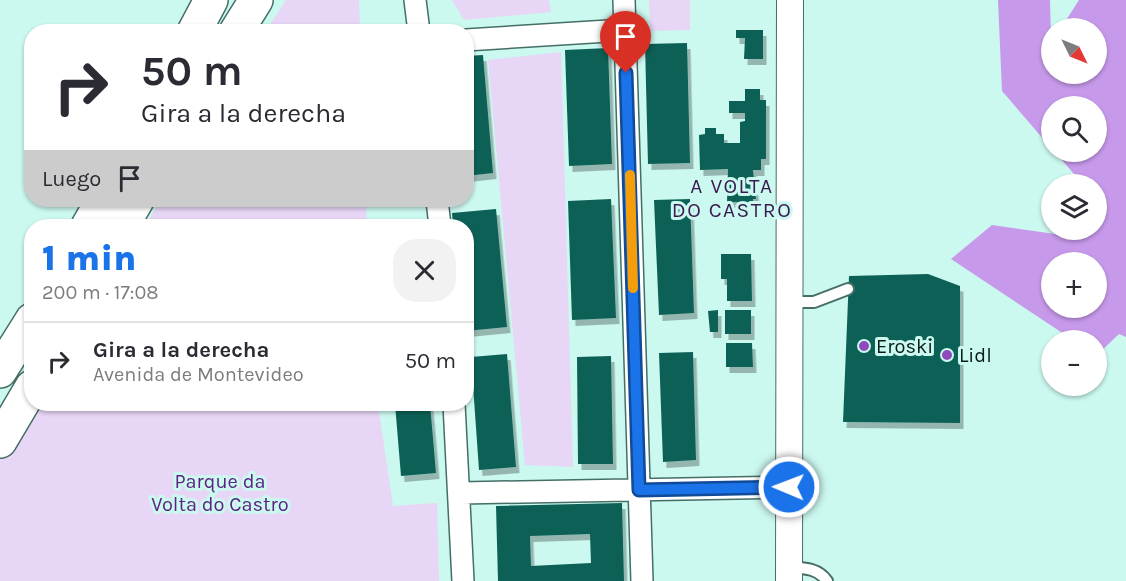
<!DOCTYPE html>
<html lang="es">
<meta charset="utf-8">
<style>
:root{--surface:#fff;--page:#f2f2f3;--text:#2b2b33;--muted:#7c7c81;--line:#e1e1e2;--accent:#1a73e8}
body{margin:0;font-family:Karla,sans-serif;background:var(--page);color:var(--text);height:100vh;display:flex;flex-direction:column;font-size:22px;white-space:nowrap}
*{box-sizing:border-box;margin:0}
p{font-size:20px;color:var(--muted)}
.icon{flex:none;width:33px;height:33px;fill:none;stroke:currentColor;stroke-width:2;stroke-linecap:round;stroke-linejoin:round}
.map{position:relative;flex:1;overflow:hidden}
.panel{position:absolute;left:24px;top:219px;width:450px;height:192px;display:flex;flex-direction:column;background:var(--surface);border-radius:24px;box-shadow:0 2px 4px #0004}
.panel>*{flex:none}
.top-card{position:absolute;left:24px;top:24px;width:450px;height:183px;border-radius:24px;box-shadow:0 2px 4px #0004;background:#fff;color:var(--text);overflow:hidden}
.needle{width:39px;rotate:133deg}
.controls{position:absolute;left:1041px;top:18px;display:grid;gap:12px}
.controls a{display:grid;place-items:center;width:66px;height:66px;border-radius:50%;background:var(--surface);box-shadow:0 2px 4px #0004;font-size:30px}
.pin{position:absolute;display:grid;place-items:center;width:51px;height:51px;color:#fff;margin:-62px -26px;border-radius:50% 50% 50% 0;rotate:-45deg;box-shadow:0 0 6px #0007}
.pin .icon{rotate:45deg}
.me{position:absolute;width:66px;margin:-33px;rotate:271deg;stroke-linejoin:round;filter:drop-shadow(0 0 4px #0008)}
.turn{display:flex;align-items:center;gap:21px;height:126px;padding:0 18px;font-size:27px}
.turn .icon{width:78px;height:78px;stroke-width:2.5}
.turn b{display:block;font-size:42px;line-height:51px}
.then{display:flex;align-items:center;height:57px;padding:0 18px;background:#0003;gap:12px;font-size:22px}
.round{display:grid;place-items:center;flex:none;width:63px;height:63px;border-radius:24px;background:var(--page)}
.summary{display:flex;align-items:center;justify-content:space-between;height:102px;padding:0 18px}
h1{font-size:36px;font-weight:800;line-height:45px;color:var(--accent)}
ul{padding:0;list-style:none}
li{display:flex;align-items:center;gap:18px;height:78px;padding:0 18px;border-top:2px solid var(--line)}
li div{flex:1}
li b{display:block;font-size:22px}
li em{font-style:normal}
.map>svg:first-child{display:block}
</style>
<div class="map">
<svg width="1126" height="581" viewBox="0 0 1126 581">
<defs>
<filter id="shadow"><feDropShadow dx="3.5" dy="6" stdDeviation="0" flood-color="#0004"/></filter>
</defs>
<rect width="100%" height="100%" fill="#cbf8ef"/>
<path fill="#e8d6f7" d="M286 0H359L360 31H266Z
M452 0H549L551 12 464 20Z
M649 0H690V30L650 31Z
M561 52 573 467 525 465 488 60Z
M161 200H366L367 226H145Z
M35 404H378L393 506 437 503 439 581H0V459Z"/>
<path fill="#c799eb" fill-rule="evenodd" d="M998 0H1050L1052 74H1096V28H1061L1079 0H1126V337L1119 334 1097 355 1096 340H1073L951 259 992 225 1083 238V230H1096V184H1076L1074 174 1055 152H1096V106H1052L1051 148 1002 91ZM1052 262H1096V308H1052Z"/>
<path fill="#0d6056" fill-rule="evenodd" filter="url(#shadow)" d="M736 30H763V59H744L745 38H736Z
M687 43 690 163 648 164 645 44Z
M608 48 612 164 569 166 565 50Z
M483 55 493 173 466 176V56Z
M745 89H760V100H766V159H761V170H753L756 199H753V202H727L728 169 700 170 699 135 705 134V128H716V134H724V143H740V122L745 121V113H729V101H745Z
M611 199 616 318 572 320 568 201Z
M690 199 694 313 659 315 654 200Z
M496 209 507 327 466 331V226H453L452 213Z
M721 254H751L752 301H727V279H721Z
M928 274 960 286V423L843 422 849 276Z
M718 310V332H710L708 311Z
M725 310H751V334H725Z
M726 343H752L753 367H726Z
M693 352 696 460 663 462 659 353Z
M507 354 516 467 479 470 471 357Z
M611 356 613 464H578L577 357Z
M395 404H430L436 473 401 476Z
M622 503 624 581H498L496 506ZM590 534 591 563 531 566 530 536Z"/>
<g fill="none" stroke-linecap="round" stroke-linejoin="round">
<g stroke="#456e67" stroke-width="14">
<path id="service" d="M790 302H814L848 289
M789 567C804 568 818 568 827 581"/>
</g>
<g stroke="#456e67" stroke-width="24">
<path id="minor" d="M415 0 419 32
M624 0 642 581
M466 40 624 30
M437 200 440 226
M454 404 463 581
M461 493 789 487"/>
</g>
<g stroke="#456e67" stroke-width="28">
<path id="tertiary" d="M789 581 790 0"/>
</g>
<g stroke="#456e67" stroke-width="36">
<path id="trunk" d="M194 32 211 0
M236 32 256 0
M88 226 103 200
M122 226 137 200
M0 371 32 320
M0 441 32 387"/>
</g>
<use href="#service" stroke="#fff" stroke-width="10"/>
<use href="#minor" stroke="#fff" stroke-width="21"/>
<use href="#tertiary" stroke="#fff" stroke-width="26"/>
<use href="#trunk" stroke="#fff" stroke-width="33"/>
</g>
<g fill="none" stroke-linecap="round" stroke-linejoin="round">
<g stroke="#114b97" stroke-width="15">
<path id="route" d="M626 73 639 490 789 487"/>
</g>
<use href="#route" stroke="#1a73e8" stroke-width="10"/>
<path stroke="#f59e0b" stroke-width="10" d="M630 175 633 288"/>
</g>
<g fill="#904abe" stroke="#cbf8ef" stroke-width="2">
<circle cx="864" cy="346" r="6"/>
<circle cx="947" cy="355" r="6"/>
</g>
<g text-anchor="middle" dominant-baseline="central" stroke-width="6" stroke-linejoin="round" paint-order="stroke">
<g font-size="20" fill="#091b18" stroke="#cbf8ef" text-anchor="start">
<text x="876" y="346">Eroski</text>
<text x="959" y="355">Lidl</text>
</g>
<g font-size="20" fill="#5e2281" stroke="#cbf8ef">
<text x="220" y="481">Parque da<tspan x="220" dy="23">Volta do Castro</tspan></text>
</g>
<g font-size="21" letter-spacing="1.5" fill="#3a1950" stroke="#cbf8ef">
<text x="732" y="186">A VOLTA<tspan x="732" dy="24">DO CASTRO</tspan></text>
</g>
</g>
</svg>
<div class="controls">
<a><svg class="needle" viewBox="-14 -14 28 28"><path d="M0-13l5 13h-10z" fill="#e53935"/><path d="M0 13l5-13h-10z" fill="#7c7c81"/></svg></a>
<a><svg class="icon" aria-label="search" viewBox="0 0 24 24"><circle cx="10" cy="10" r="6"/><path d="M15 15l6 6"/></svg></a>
<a><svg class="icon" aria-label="layers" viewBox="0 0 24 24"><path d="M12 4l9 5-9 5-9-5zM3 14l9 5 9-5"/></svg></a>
<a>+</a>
<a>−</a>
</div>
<div class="pin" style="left:626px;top:73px;background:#d93025"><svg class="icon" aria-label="arrive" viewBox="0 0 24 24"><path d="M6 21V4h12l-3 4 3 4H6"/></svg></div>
<svg class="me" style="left:789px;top:487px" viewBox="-20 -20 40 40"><circle r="17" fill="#1a73e8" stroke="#fff" stroke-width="3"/><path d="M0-11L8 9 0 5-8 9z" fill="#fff"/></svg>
<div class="top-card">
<div class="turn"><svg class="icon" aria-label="right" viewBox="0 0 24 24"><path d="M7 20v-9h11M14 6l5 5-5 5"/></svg><div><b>50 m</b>Gira a la derecha</div></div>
<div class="then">Luego<svg class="icon" aria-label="arrive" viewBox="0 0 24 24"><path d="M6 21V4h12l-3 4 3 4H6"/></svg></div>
</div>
<section class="panel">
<div class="summary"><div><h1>1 min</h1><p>200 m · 17:08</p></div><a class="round"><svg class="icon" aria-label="close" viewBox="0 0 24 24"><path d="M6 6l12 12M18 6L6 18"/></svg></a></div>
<ul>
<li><svg class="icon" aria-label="right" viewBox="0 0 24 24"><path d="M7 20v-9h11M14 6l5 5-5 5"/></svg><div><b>Gira a la derecha</b><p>Avenida de Montevideo</p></div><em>50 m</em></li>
</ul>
</section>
</div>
